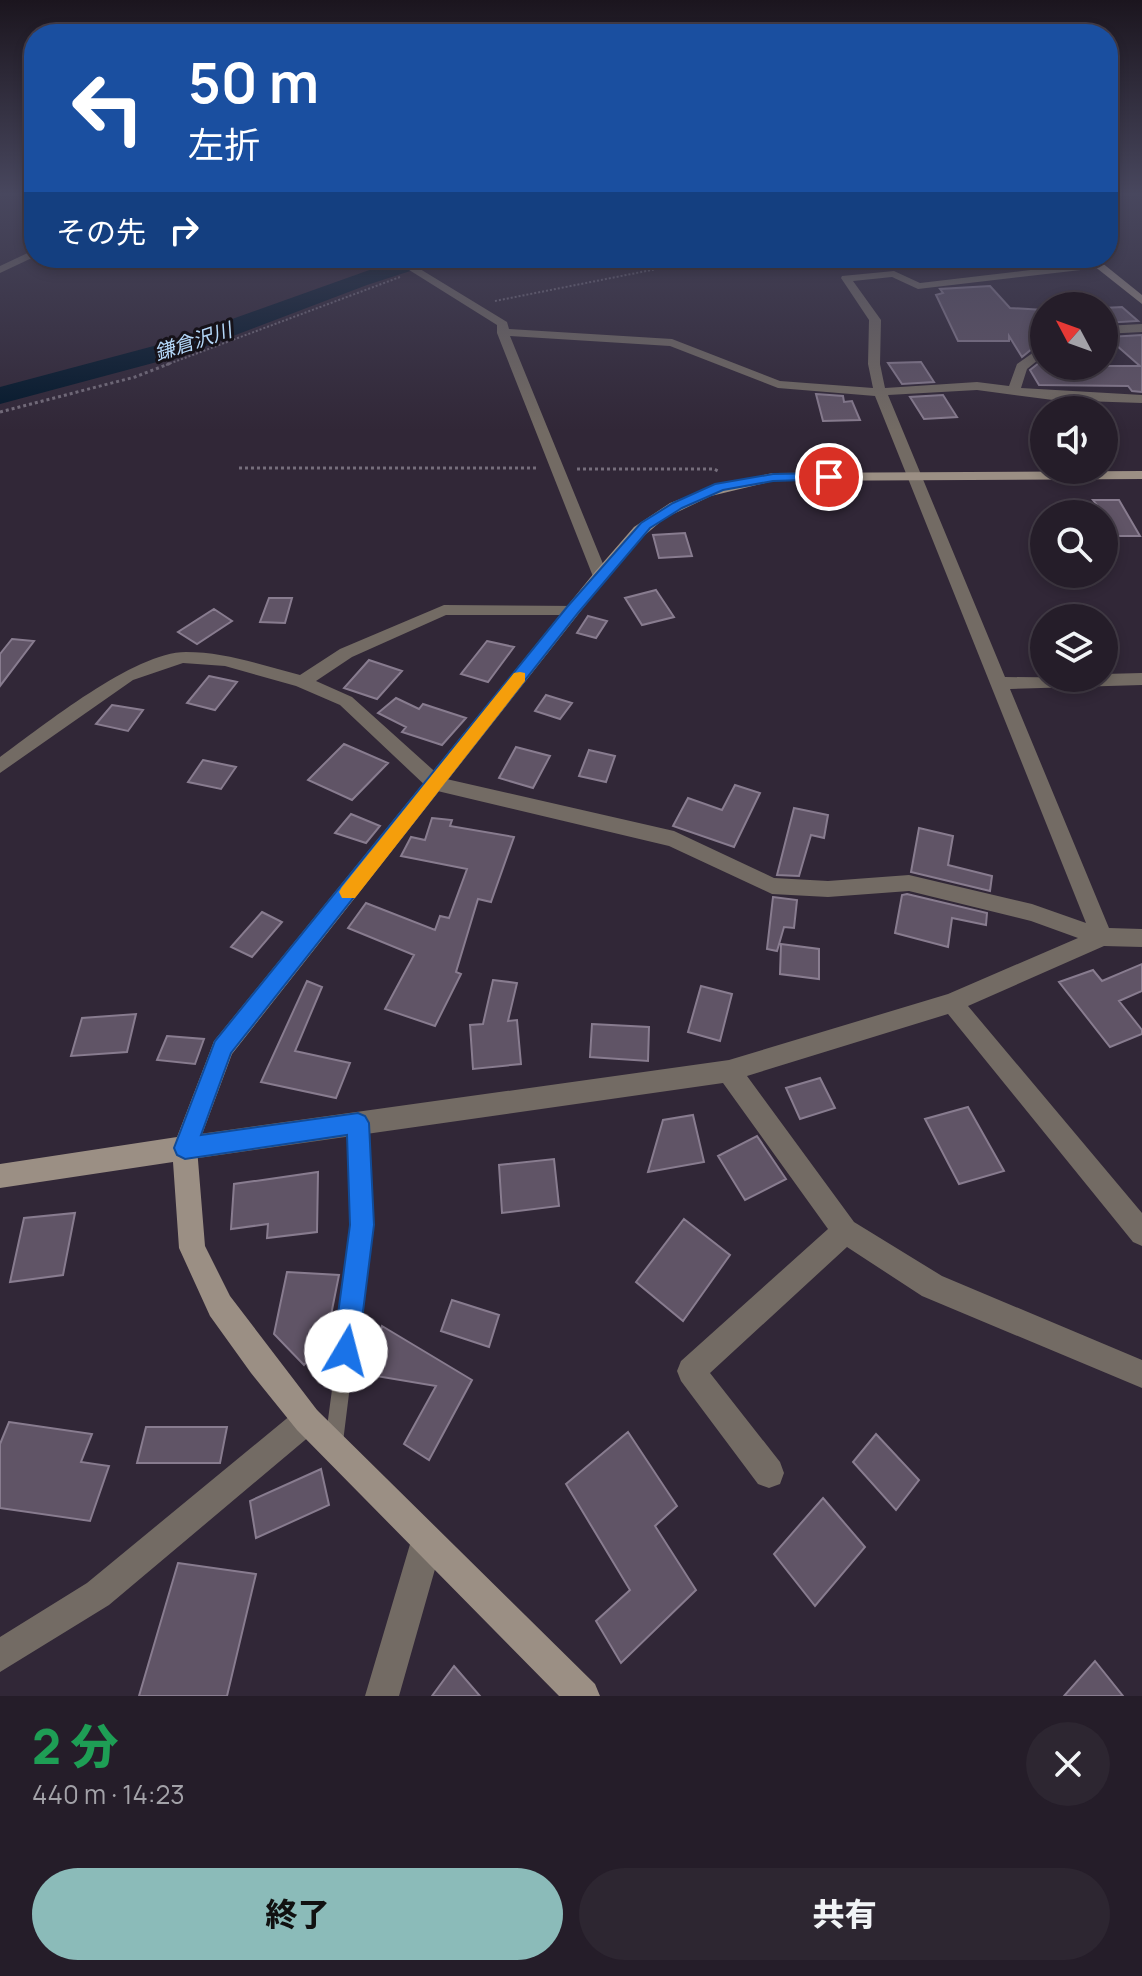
<!DOCTYPE html>
<html lang="ja">
<meta charset="utf-8">
<style>
:root{--surface:#251d29;--page:#2d2631;--text:#f1f3f6;--muted:#a3a2a8;--line:#423b46;--accent:#8bbbb9}
body{margin:0;font-family:Manrope,"Noto Sans JP",sans-serif;background:var(--page);color:var(--text);height:100vh;display:flex;flex-direction:column;font-size:30px;white-space:nowrap}
*{box-sizing:border-box;margin:0}
p{font-size:26px;color:var(--muted)}
.icon{flex:none;width:44px;height:44px;fill:none;stroke:currentColor;stroke-width:2;stroke-linecap:round;stroke-linejoin:round}
.map{position:relative;height:1696px;overflow:hidden}
.drawer{display:flex;flex-direction:column;background:var(--surface);flex:1}
.drawer>*{flex:none}
.top-card{position:absolute;left:24px;top:24px;width:1094px;height:244px;border-radius:32px;box-shadow:0 4px 12px #0003,0 0 0 2px var(--line);background:#1a4fa0;color:#fff;overflow:hidden}
.needle{width:52px;rotate:311deg}
.controls{position:absolute;left:1030px;top:292px;display:grid;gap:16px}
.controls a{display:grid;place-items:center;width:88px;height:88px;border-radius:50%;background:var(--surface);box-shadow:0 4px 12px #0003,0 0 0 2px var(--line);font-size:40px}
.pin{position:absolute;display:grid;place-items:center;width:68px;height:68px;color:#fff;margin:-34px;border:4px solid #fff;border-radius:50%;box-shadow:0 2px 8px #0007}
.me{position:absolute;width:88px;margin:-44px;rotate:8deg;stroke-linejoin:round;filter:drop-shadow(0 0 6px #0008)}
.turn{display:flex;align-items:center;gap:28px;height:168px;padding:0 32px;font-size:36px}
.turn .icon{width:104px;height:104px;stroke-width:2.5}
.turn b{display:block;font-size:56px;line-height:68px}
.then{display:flex;align-items:center;height:76px;padding:0 32px;background:#0003;gap:16px;font-size:30px}
.round{display:grid;place-items:center;flex:none;width:84px;height:84px;border-radius:42px;background:var(--page)}
.summary{display:flex;align-items:center;justify-content:space-between;height:136px;padding:0 32px}
h1{font-size:48px;font-weight:800;line-height:60px;color:#1e9e55}
.action{display:flex;gap:16px;margin-top:auto;padding:16px 32px}
.action a{flex:1;height:92px;border-radius:48px;background:var(--accent);color:#111;font-size:32px;font-weight:800;line-height:92px;text-align:center}
.action a+a{background:var(--page);color:var(--text)}
.map>svg:first-child{display:block}
</style>
<div class="map">
<svg width="1142" height="1696" viewBox="0 0 1142 1696">
<rect width="100%" height="100%" fill="#312737"/>
<g fill="none" stroke-linecap="round" stroke-linejoin="round">
<path fill="#03182b" fill-rule="evenodd" d="M403 258H439L435 263 367 285 183 355 0 404V387L165 343Z"/>
</g>
<path fill="#605466" stroke="#887c8f" stroke-width="2" d="M990 286 1010 308 1044 310V339L1022 357 1009 336V341H958L936 295 943 293 940 289Z
M1122 307 1138 321 1104 323V308Z
M1142 335V392L1132 391 1128 386 1039 385 1030 370 1044 359V366H1140L1107 337Z
M921 362 934 382 902 384 888 363Z
M816 394 843 396 844 402 852 401 860 420 823 421Z
M943 395 957 417 924 419 910 397Z
M1093 500H1119L1140 536H1114L1104 514Z
M685 533 692 556 659 558 653 535Z
M656 590 674 617 642 625 625 598Z
M269 598H292L285 623 260 622Z
M214 609 232 621 197 644 178 632Z
M588 616 607 621 596 638 577 633Z
M12 639 34 641 0 686V654Z
M487 641 514 647 488 682 461 674Z
M369 660 402 671 377 699 344 688Z
M209 676 237 682 215 710 187 703Z
M546 695 572 703 560 719 535 711Z
M396 698 419 709 423 704 466 718 442 745 402 732 406 727 378 713Z
M112 705 143 710 128 731 96 724Z
M344 744 388 763 352 800 308 780Z
M516 747 550 756 533 788 499 778Z
M589 750 615 756 606 782 579 776Z
M203 760 236 767 221 789 188 782Z
M735 785 760 793 734 847 673 826 688 798 722 810Z
M794 808 828 815 824 838 811 835 799 876 777 875Z
M351 814 380 826 366 843 335 833Z
M432 818 452 820 450 826 514 837 491 902 478 899 456 972 461 974 435 1026 385 1009 414 955 348 928 366 903 435 930 440 916 449 918 467 869 401 856 411 837 425 840Z
M919 828 953 836 948 865 992 876 990 891 911 872Z
M907 894 987 913 986 925 952 918 948 947 895 933 902 895Z
M773 897 797 900 794 928 784 927 777 951 767 949Z
M262 912 282 922 252 957 231 947Z
M781 944 819 949V979L780 974Z
M1142 964V991L1119 1001 1142 1030V1034L1110 1047 1059 982 1093 970 1102 981Z
M493 980 517 983 508 1021 517 1020 521 1064 473 1069 470 1025 483 1024Z
M307 981 322 987 295 1051 350 1063 336 1098 261 1082Z
M701 986 732 994 720 1041 688 1032Z
M136 1014 127 1052 71 1056 82 1018Z
M592 1024 649 1027 648 1061 590 1057Z
M167 1036 204 1039 195 1064 157 1060Z
M820 1078 835 1108 800 1119 786 1088Z
M968 1107 1004 1171 959 1184 925 1119Z
M693 1115 704 1162 648 1172 663 1120Z
M757 1136 786 1179 745 1200 718 1156Z
M554 1159 559 1206 502 1213 499 1165Z
M318 1172 317 1232 267 1238 268 1224 231 1229 234 1184Z
M75 1213 63 1275 10 1282 24 1218Z
M684 1219 730 1255 683 1321 636 1282Z
M287 1272 339 1275 326 1340 304 1365 274 1334Z
M452 1300 499 1315 489 1347 441 1331Z
M382 1326 472 1380 429 1460 404 1444 436 1386 370 1375Z
M9 1422 92 1434 81 1462 109 1466 90 1521 0 1508V1444Z
M146 1427H227L220 1463H137Z
M628 1432 677 1506 655 1526 696 1590 621 1663 596 1621 630 1590 566 1484Z
M876 1434 919 1480 896 1510 853 1462Z
M321 1469 329 1505 256 1538 250 1501Z
M823 1498 865 1547 815 1606 774 1554Z
M178 1563 256 1574 227 1696H139Z
M1095 1661 1123 1696H1064Z
M454 1666 480 1696H432Z"/>
<g fill="none" stroke-linecap="round" stroke-linejoin="round">
<path stroke="#756d7b" stroke-width="2" stroke-dasharray="2 2" stroke-linecap="butt" d="M495 301 712 258
M166 365 400 277"/>
<path stroke="#756d7b" stroke-width="3" stroke-dasharray="3 3" stroke-linecap="butt" d="M0 412 135 377 171 363
M239 468H537
M577 469H714L720 472"/>
<path fill="#736b64" fill-rule="evenodd" d="M358 1116 363 1118 365 1123 370 1225 343 1442 340 1448 334 1451 328 1448 325 1442 354 1225 351 1123 353 1118Z"/>
<path fill="#736b64" fill-rule="evenodd" d="M34 250V257L0 273V266Z
M390 258H402L507 322 509 329 672 339 780 381 873 388 868 364 869 320 841 278 842 276 894 271 920 283 1098 262 1103 265 1098 268 918 289 892 277 853 281 881 320 880 364 885 388 977 382 1009 386 1017 364 1044 345V355L1027 369 1021 388 1142 395V403L1053 400 977 390 888 395 1005 677 1104 678V674L1142 673V685L1010 689 1109 928 1142 929V947L1104 946 968 1006 1142 1213V1246L1133 1242 948 1014 747 1076 854 1222 942 1276 1142 1360V1388L922 1296 847 1247 710 1373 780 1462 784 1473 780 1484 769 1488 758 1484 681 1381 677 1371 681 1361 828 1229 723 1083 185 1160 176 1156 173 1148 176 1140 185 1136 729 1060 948 994 1078 938 1031 921 909 891 828 897 772 894 669 846 429 789 340 705 296 686 225 666 183 663 133 680 0 773V757C43 726 134 652 186 652 225 652 262 665 300 675L340 649 444 605 578 606V614L572 615H446L352 657 316 681 352 697 442 778 674 831 774 878 828 881 909 875 1032 904 1086 923 875 396 778 388 670 346 510 336 608 576 600 581 594 579 497 333V325Z
M1142 324V332L1104 334V326Z
M307 1405 317 1410 322 1420 317 1430 109 1605 0 1672V1637L87 1583 297 1410Z
M427 1525 438 1530 443 1541 399 1696H365L411 1541 416 1530Z"/>
<path fill="#9b8f84" fill-rule="evenodd" d="M1084 258H1096L1142 295V304Z
M1142 471V479L773 481 711 496 665 518 639 540 606 579 232 1054 197 1148 205 1246 230 1296 317 1410 595 1684 600 1696H559L297 1430 251 1373 210 1316 179 1248 173 1162 0 1188V1164L177 1137 214 1041 594 573 634 527 670 503 717 485 773 473Z"/>
</g>
<linearGradient id="sky" x2="0" y2="1"><stop stop-color="#1b151e"/><stop offset="0.45" stop-color="#48475e"/><stop offset="1" stop-color="#48475e" stop-opacity="0"/></linearGradient>
<rect width="1142" height="431" fill="url(#sky)"/>
<path fill="#1a73e8" stroke="#114b97" stroke-width="2" d="M829 473 835 477 834 479 773 481 723 490 682 508 650 528 578 613 231 1053 201 1135 358 1113 365 1116 369 1123 374 1225 358 1351 355 1360 346 1364 337 1360 333 1351 350 1225 347 1135 185 1159 177 1155 174 1148 215 1041 567 607 641 523 673 503 715 484 773 474Z"/>
<path fill="#f59e0b" d="M520 672 525 673V681L355 898H342L339 892 342 887 514 673Z"/>
<g text-anchor="middle" dominant-baseline="central" stroke-width="6" stroke-linejoin="round" paint-order="stroke">
<g font-size="20" font-style="italic" fill="#b4d7f8" stroke="#161219">
<text transform="translate(193 341) rotate(-18)">鎌倉沢川</text>
</g>
</g>
</svg>
<div class="controls">
<a><svg class="needle" viewBox="-14 -14 28 28"><path d="M0-13l5 13h-10z" fill="#e53935"/><path d="M0 13l5-13h-10z" fill="#a3a2a8"/></svg></a>
<a><svg class="icon" aria-label="sound" viewBox="0 0 24 24"><path d="M4 9h4l5-4v14l-5-4H4zM17 9q2 3 0 6"/></svg></a>
<a><svg class="icon" aria-label="search" viewBox="0 0 24 24"><circle cx="10" cy="10" r="6"/><path d="M15 15l6 6"/></svg></a>
<a><svg class="icon" aria-label="layers" viewBox="0 0 24 24"><path d="M12 4l9 5-9 5-9-5zM3 14l9 5 9-5"/></svg></a>
</div>
<div class="pin" style="left:829px;top:477px;background:#d93025"><svg class="icon" aria-label="arrive" viewBox="0 0 24 24"><path d="M6 21V4h12l-3 4 3 4H6"/></svg></div>
<svg class="me" style="left:346px;top:1351px" viewBox="-20 -20 40 40"><circle r="19" fill="#fff"/><path d="M0-13L10 11 0 6-10 11z" fill="#1a73e8"/></svg>
<div class="top-card">
<div class="turn"><svg class="icon" aria-label="left" viewBox="0 0 24 24"><path d="M17 20v-9H6M10 6l-5 5 5 5"/></svg><div><b>50 m</b>左折</div></div>
<div class="then">その先<svg class="icon" aria-label="right" viewBox="0 0 24 24"><path d="M7 20v-9h11M14 6l5 5-5 5"/></svg></div>
</div>
</div>
<section class="drawer">
<div class="summary"><div><h1>2 分</h1><p>440 m · 14:23</p></div><a class="round"><svg class="icon" aria-label="close" viewBox="0 0 24 24"><path d="M6 6l12 12M18 6L6 18"/></svg></a></div>
<div class="action"><a>終了</a><a>共有</a></div>
</section>
